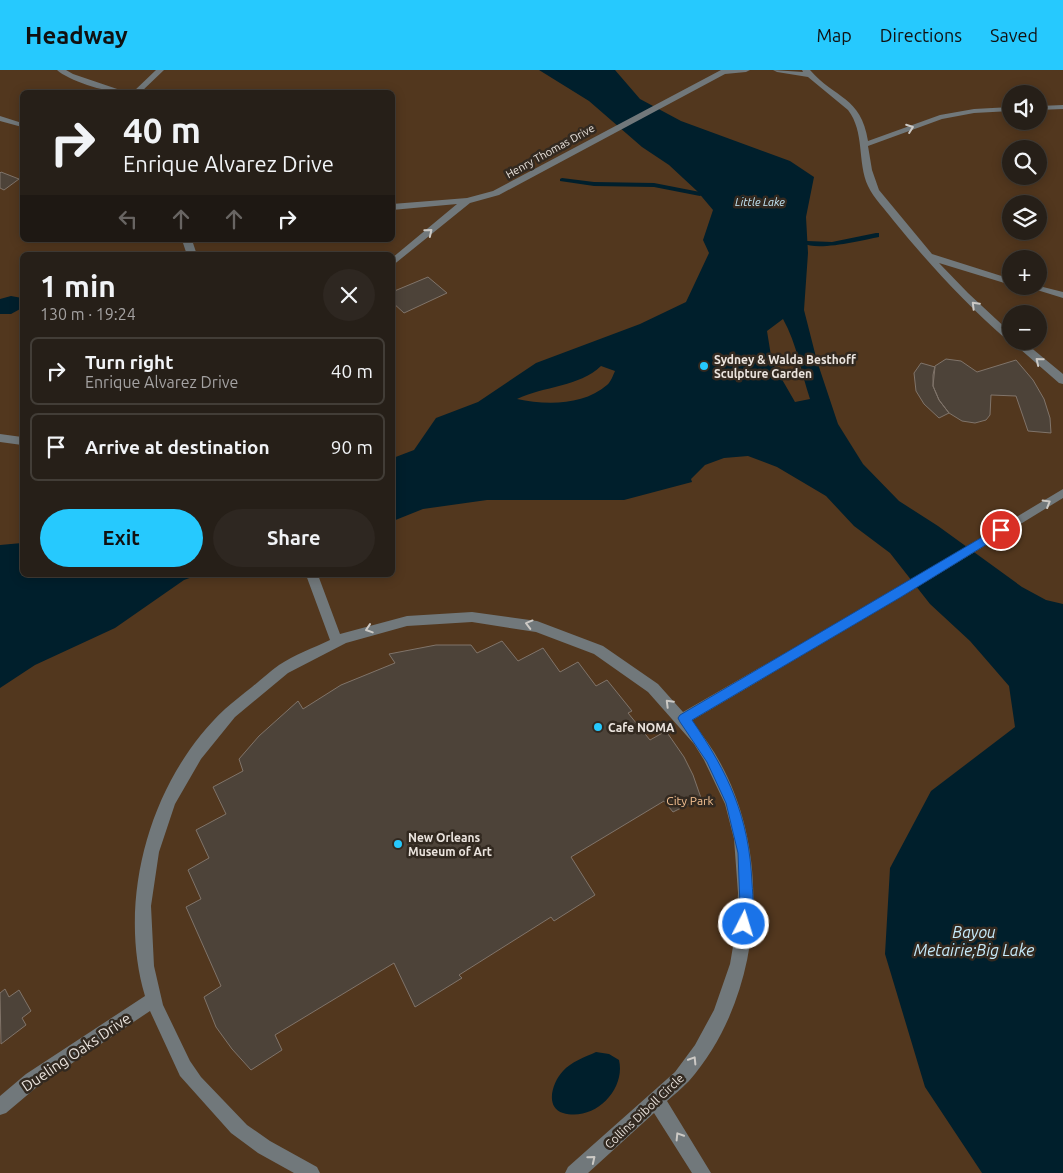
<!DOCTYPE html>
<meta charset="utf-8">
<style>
:root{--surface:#261f18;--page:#2e2721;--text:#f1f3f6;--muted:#a4a2a2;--line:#423d37;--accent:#26c9fe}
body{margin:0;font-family:Ubuntu,sans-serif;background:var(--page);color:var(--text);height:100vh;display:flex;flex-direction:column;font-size:19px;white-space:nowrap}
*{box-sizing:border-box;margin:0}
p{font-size:16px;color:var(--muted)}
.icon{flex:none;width:28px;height:28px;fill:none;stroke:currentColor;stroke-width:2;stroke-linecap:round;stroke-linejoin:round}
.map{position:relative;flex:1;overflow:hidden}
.side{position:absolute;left:20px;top:182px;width:375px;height:325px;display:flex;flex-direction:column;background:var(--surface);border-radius:8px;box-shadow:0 2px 12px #0003,0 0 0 1px var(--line)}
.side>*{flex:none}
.banner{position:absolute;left:20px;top:20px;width:375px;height:152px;border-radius:8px;box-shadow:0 2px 12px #0003,0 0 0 1px var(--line);background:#261f18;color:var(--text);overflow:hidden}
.controls{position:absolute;left:1002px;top:15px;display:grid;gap:10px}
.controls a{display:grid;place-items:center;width:45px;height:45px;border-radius:50%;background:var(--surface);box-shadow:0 2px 12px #0003,0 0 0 1px var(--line);font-size:25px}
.pin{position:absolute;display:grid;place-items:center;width:42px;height:42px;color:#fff;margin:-21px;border:2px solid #fff;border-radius:50%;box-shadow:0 1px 5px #0007}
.me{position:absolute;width:55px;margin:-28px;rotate:5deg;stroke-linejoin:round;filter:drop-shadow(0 0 4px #0008)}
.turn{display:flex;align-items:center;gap:18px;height:105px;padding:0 20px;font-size:22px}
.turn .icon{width:65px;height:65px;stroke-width:2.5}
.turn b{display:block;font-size:35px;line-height:42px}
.lanes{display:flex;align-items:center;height:48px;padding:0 20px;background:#0003;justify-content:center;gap:25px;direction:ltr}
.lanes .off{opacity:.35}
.round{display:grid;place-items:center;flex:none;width:52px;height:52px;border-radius:26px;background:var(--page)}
.summary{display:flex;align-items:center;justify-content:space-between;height:85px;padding:0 20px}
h1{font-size:30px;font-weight:700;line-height:38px}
.cta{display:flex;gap:10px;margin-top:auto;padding:10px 20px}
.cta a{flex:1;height:58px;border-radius:30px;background:var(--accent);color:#111;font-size:20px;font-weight:700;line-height:58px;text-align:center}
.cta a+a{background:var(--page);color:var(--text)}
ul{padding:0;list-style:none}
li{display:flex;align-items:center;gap:15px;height:68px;margin:0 10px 8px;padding:0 10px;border:2px solid var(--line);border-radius:8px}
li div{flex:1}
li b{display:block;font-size:19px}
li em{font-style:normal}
header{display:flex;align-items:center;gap:30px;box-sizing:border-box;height:70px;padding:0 25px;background:var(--accent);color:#111}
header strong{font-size:24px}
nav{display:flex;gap:28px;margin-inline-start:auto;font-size:18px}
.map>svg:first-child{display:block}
</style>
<header>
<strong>Headway</strong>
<nav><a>Map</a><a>Directions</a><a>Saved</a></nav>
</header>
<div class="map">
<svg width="1063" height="1103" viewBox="0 0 1063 1103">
<rect width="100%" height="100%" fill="#322920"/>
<path fill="#52371e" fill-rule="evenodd" d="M0 0H1063V1103H0ZM22 22H392V170H22ZM1011 24H1039V51H1011ZM1011 79H1039V106H1011ZM1011 134H1039V161H1011ZM22 185H392V505H22ZM1011 189H1039V216H1011ZM1011 244H1039V271H1011Z"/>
<path fill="#001f2c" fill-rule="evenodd" d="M539 0H615L640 29 681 51 790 91 814 107 806 147 808 183 804 240 817 291 838 354 863 394 899 431 938 456 1022 517 1046 530 1063 534V1103H982L925 1017 885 884 890 798 931 721 1015 657 1009 616 970 571 930 534 890 483 854 456 826 426 777 397 748 386 724 388 705 395 691 409 692 412 624 430H487L423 439 393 451V388L414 380 436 348 478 332 536 293 640 254 686 232 709 183 703 170 713 140 697 121 669 95 642 77 589 31ZM783 249C797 274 801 302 810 329L795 332 772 292 767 261ZM601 296 615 301C613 305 611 312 607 315 583 336 545 335 517 329 544 316 579 317 601 296Z
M11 226 22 228V238L11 244H0V229Z
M22 473V505H198L184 510 115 558 35 595 0 618V475Z
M596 982 609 984 619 990C626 1020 594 1052 563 1043 544 1037 553 1011 563 1001 571 992 585 987 596 982Z"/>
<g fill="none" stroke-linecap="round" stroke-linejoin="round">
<path fill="#001f2c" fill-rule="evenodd" d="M562 108 594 112 654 113 700 122 704 124 700 126 654 117 594 116 560 111V109Z
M876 163H879V167C862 170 817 182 803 173L807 171 832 172Z"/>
</g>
<path fill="#4d4339" stroke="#80746a" d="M0 103 1 102 19 109 4 120 0 118Z
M428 207 447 223 404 243 392 232V222Z
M946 289 961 291 977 302 1016 290 1033 310 1044 329 1050 348 1051 363 1028 361 1016 326 991 325 990 345 986 350 975 353 962 351 949 343 939 330 933 316V305L935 296Z
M921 293 935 297 933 316 939 330 949 343 939 348 924 334 916 321 914 303Z
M502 571 518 591 543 578 560 602 578 592 596 616 607 610 632 641 628 643 650 670 666 661 684 687 693 705 701 728 673 742 664 731 571 787 595 825 554 851 551 847 459 905 462 908 415 937 394 893 275 965 282 980 251 1000 232 979 216 957 204 927 221 916 186 837 201 829 188 800 209 788 196 760 226 744 213 717 243 701 239 689 259 666 298 631 303 639 341 615 395 593 389 584 436 575H471L477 583Z
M5 919 9 927 19 920 31 941 22 948 26 955 1 974 0 923Z"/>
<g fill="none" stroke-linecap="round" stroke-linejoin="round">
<path fill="#71787b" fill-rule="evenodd" d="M57 0H66L73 4 126 22C110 24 69 11 57 0Z
M156 0H164L141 22H133Z
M721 0H750L746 2 725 4 499 125 470 133 392 196V188L457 134 392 140V134L467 128 493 121Z
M773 0 803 2 802 0H810C835 29 861 26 868 71L940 45 974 39 1011 37V41L974 43 942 49 868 76 872 100 879 120 932 184 1011 209V215L939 193 968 223 1011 263V271H1023L1063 304V314L1059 313 1011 271 1007 270C965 233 928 193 893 150 885 139 874 129 868 116 857 92 865 62 848 40L808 7 777 2Z
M1063 35V39L1039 40V36Z
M0 46 22 53V57L0 51Z
M182 170H192L197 185H187Z
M1024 216H1039L1063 222V228Z
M0 364 22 367V375L0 372Z
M1063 419V428L901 527 691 651C776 747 773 915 689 1011 682 1018 674 1025 667 1031L711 1103H692L654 1043 588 1103H565L568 1097 675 1002 695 975 714 940 730 894 736 859 738 823 734 769 725 734 704 690 694 674 648 622 594 584 536 562 472 552 407 556 346 573 288 603 235 647 201 689 175 734 159 782 151 836 154 896 163 935 190 991 201 1007 247 1055 270 1071 317 1097 320 1103H294L258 1083 231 1063 180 1006 150 941 38 1016 6 1043 0 1045V1026L26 1004 145 926C116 828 151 708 225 639 234 631 243 624 252 617 261 610 269 602 279 595 294 585 313 578 330 570L306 505H318L340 564 407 546 472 542 537 551 603 576 658 614 683 642 893 521Z"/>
</g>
<defs><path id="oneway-chevron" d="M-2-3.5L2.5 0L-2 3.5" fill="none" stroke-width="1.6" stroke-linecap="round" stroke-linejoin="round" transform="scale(1.25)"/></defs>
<g stroke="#ccc9c5">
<use href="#oneway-chevron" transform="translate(910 58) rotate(-20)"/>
<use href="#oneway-chevron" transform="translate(429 162) rotate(-39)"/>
<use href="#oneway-chevron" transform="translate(975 235) rotate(-135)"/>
<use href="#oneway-chevron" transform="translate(1039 291) rotate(-141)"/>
<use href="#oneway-chevron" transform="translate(1047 433) rotate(-31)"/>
<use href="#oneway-chevron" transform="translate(529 554) rotate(-165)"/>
<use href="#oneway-chevron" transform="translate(369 559) rotate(162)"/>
<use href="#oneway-chevron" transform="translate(669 633) rotate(-135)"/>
<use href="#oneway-chevron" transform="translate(693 990) rotate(-58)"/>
<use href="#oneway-chevron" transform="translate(679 1066) rotate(-122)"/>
<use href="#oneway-chevron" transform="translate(592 1089) rotate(-39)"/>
</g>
<path fill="#1a73e8" stroke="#114b97" d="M1001 456 1006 460 1005 463 901 527 692 650C729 704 749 747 752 813 753 828 755 844 749 859L744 861 740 859 738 854 740 836 738 783 726 733 707 692 680 652 678 648 680 645Z"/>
<g fill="#26c9fe" stroke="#322920" stroke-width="2">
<circle cx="704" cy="296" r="5"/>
<circle cx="598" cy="657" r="5"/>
<circle cx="398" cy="774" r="5"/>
</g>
<g text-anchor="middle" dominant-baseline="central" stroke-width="5" stroke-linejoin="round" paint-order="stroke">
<g font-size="11" fill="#ebe4de" stroke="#322920">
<text transform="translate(550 81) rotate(-29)">Henry Thomas Drive</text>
</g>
<g font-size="11" font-style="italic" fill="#c6eafa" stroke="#322920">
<text x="760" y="132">Little Lake</text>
</g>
<g font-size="12" font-weight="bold" fill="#ebe4de" stroke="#322920" text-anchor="start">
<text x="714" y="289">Sydney &amp; Walda Besthoff<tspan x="714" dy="14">Sculpture Garden</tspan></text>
<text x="608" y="657">Cafe NOMA</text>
<text x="408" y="767">New Orleans<tspan x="408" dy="14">Museum of Art</tspan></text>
</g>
<g font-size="12" fill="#f6c292" stroke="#322920">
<text x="690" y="730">City Park</text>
</g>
<g font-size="12" fill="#ebe4de" stroke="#322920">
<text transform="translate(644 1041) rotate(-43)">Collins Diboll Circle</text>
</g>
<g font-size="15" fill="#ebe4de" stroke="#322920">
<text transform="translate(76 982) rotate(-34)">Dueling Oaks Drive</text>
</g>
<g font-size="16" font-style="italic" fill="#c6eafa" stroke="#322920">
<text x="974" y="862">Bayou<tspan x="974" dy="18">Metairie;Big Lake</tspan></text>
</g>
</g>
</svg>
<div class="controls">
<a><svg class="icon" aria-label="sound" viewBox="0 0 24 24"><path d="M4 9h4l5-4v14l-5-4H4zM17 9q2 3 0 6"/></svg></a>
<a><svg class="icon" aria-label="search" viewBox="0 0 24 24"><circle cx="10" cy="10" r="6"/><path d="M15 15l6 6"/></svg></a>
<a><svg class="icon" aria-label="layers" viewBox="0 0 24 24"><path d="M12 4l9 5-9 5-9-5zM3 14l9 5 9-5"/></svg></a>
<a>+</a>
<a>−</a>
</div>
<div class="pin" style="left:1001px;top:460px;background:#d93025"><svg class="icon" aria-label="arrive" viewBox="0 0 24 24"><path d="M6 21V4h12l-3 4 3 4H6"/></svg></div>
<svg class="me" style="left:744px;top:854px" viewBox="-20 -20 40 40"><circle r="17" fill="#1a73e8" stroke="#fff" stroke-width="3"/><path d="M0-11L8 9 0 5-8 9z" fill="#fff"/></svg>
<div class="banner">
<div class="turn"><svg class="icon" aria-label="right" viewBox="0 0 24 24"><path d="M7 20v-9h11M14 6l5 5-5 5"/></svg><div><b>40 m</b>Enrique Alvarez Drive</div></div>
<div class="lanes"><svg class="icon off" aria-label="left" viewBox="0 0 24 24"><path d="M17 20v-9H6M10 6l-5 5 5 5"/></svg><svg class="icon off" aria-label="ahead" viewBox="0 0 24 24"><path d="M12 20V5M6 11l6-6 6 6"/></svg><svg class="icon off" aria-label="ahead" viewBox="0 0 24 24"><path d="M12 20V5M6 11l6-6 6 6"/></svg><svg class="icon" aria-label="right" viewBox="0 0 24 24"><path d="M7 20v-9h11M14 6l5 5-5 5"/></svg></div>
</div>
<section class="side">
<div class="summary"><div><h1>1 min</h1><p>130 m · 19:24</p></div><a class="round"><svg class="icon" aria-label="close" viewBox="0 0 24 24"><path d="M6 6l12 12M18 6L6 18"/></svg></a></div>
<ul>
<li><svg class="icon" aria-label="right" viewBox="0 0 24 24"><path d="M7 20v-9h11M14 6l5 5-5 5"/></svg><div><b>Turn right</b><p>Enrique Alvarez Drive</p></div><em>40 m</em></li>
<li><svg class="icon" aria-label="arrive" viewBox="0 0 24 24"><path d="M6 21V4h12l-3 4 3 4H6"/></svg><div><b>Arrive at destination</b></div><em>90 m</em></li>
</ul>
<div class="cta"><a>Exit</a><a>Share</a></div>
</section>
</div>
